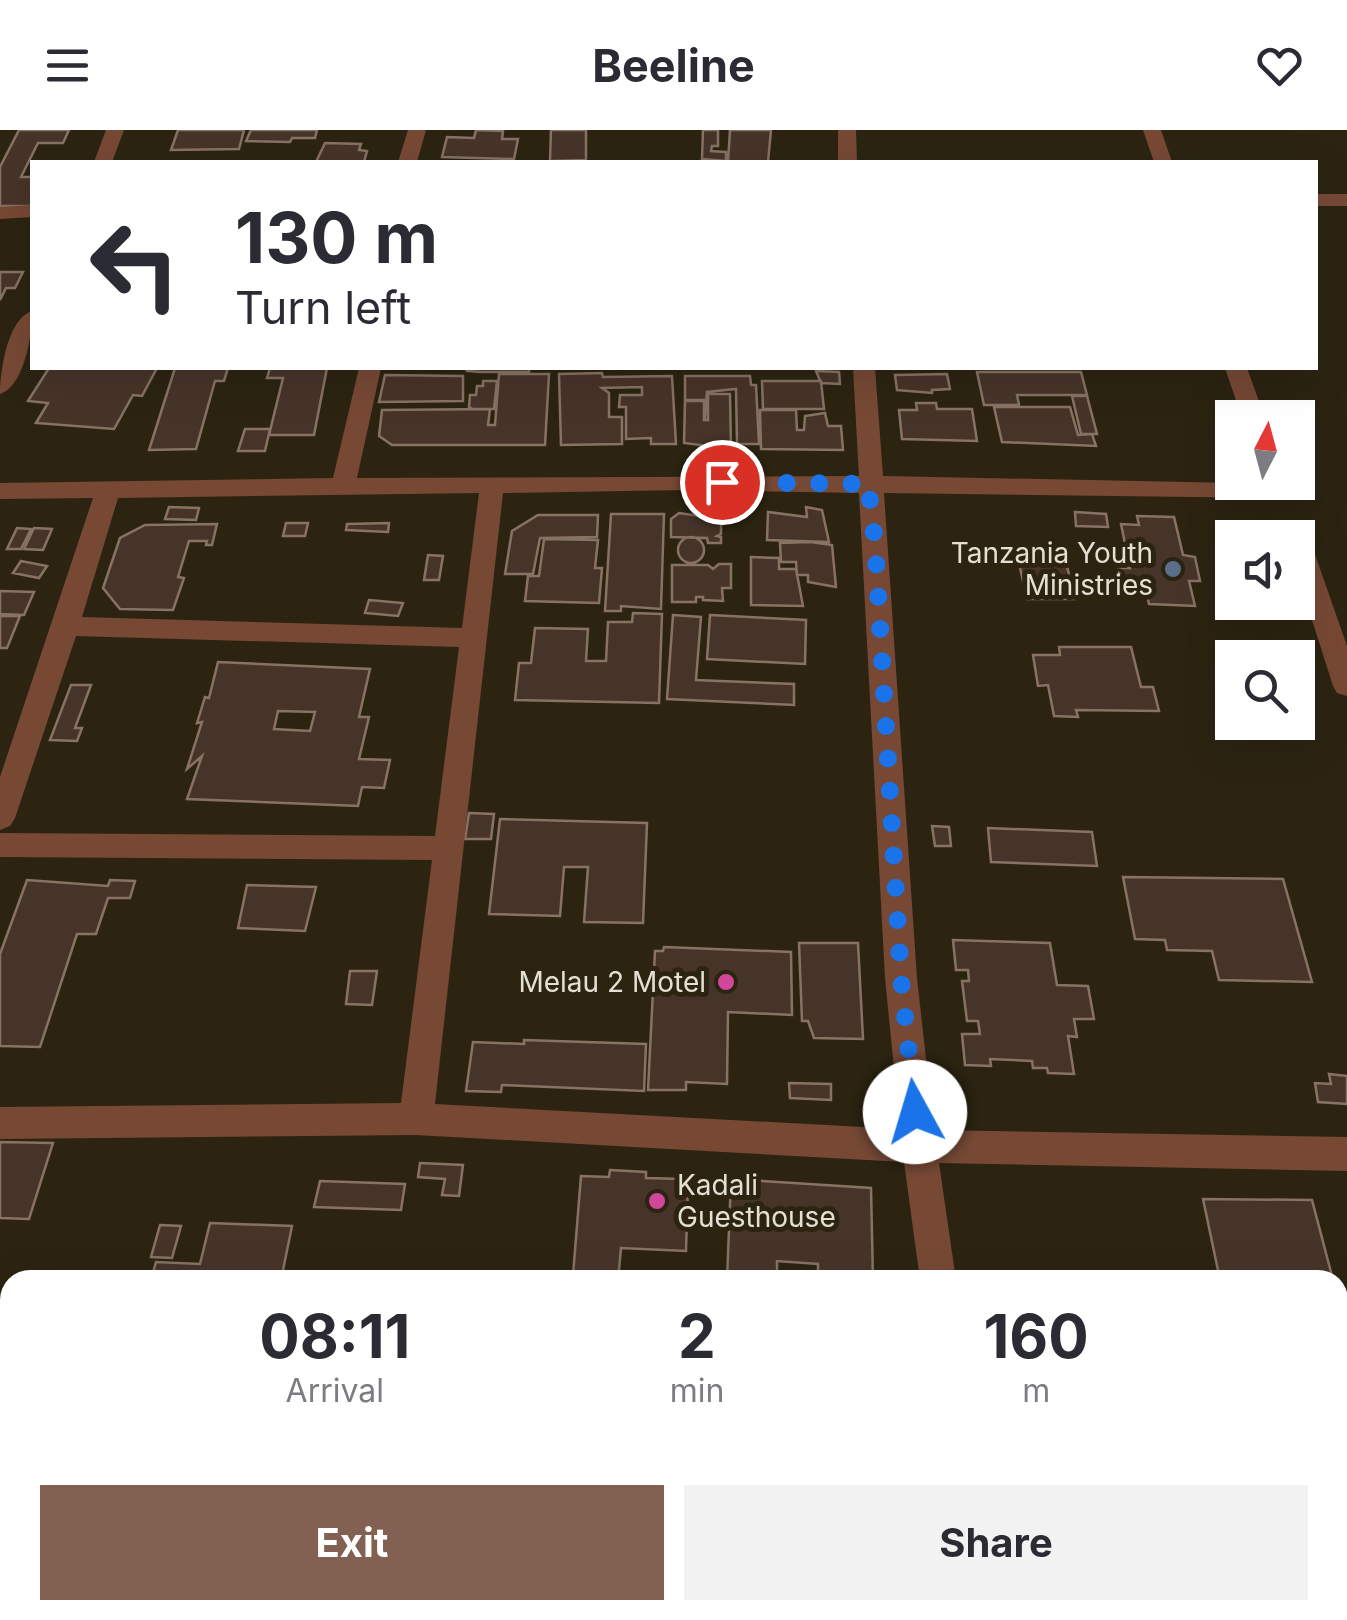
<!DOCTYPE html>
<style>
:root{--surface:#fff;--page:#f2f2f3;--text:#2b2b33;--muted:#7c7c81;--accent:#836152}
body{margin:0;font-family:Inter,sans-serif;background:var(--page);color:var(--text);height:100vh;display:flex;flex-direction:column;font-size:38px;white-space:nowrap}
*{box-sizing:border-box;margin:0}
p{font-size:32px;color:var(--muted)}
.icon{flex:none;width:55px;height:55px;fill:none;stroke:currentColor;stroke-width:2;stroke-linecap:round;stroke-linejoin:round}
.map{position:relative;flex:1;overflow:hidden}
.sheet{position:absolute;left:0px;top:1140px;width:1348px;height:350px;display:flex;flex-direction:column;background:var(--surface);border-radius:30px 30px 0 0;box-shadow:0 10px 40px #0002}
.sheet>*{flex:none}
.banner{position:absolute;left:30px;top:30px;width:1288px;height:210px;border-radius:0px;box-shadow:0 10px 40px #0002;background:#fff;color:var(--text);overflow:hidden}
.needle{width:65px;rotate:6deg}
.tools{position:absolute;left:1215px;top:270px;display:grid;gap:20px}
.tools a{display:grid;place-items:center;width:100px;height:100px;border-radius:0px;background:var(--surface);box-shadow:0 10px 40px #0002;font-size:50px}
.pin{position:absolute;display:grid;place-items:center;width:85px;height:85px;color:#fff;margin:-42px;border:5px solid #fff;border-radius:50%;box-shadow:0 2px 10px #0007}
.me{position:absolute;width:110px;margin:-55px;rotate:354deg;stroke-linejoin:round;filter:drop-shadow(0 0 8px #0008)}
.turn{display:flex;align-items:center;gap:35px;height:210px;padding:0 40px;font-size:45px}
.turn .icon{width:130px;height:130px;stroke-width:2.5}
.turn b{display:block;font-size:70px;line-height:85px}
.eta{display:flex;justify-content:space-evenly;align-items:center;height:170px;text-align:center}
.eta b{font-size:60px;font-weight:700;line-height:70px}
.primary-button{display:flex;gap:20px;margin-top:auto;padding:20px 40px}
.primary-button a{flex:1;height:115px;border-radius:0px;background:var(--accent);color:#fff;font-size:40px;font-weight:700;line-height:115px;text-align:center}
.primary-button a+a{background:var(--page);color:var(--text)}
header{display:flex;justify-content:space-between;align-items:center;height:130px;padding:0 40px;background:var(--surface);font-size:45px;font-weight:700}
.map>svg:first-child{display:block}
</style>
<header><svg class="icon" aria-label="menu" viewBox="0 0 24 24"><path d="M4 6h16M4 12h16M4 18h16"/></svg>Beeline<svg class="icon" aria-label="heart" viewBox="0 0 24 24"><path d="M12 20l-8-8c-3-5 5-10 8-4 3-6 11-1 8 4z"/></svg></header>
<div class="map">
<svg width="1347" height="1490" viewBox="0 0 1347 1490">
<rect width="100%" height="100%" fill="#2c2411"/>
<path fill="#473429" stroke="#877264" stroke-width="2.5" fill-rule="evenodd" d="M19 0H69L63 13H38L21 47H32V76H0V37Z
M178 0H244L239 19 171 20Z
M251 0H317L315 8H292L290 12 246 11Z
M476 0 503 1 502 9H518L514 29 442 27 447 7 474 8Z
M551 0H586V30L550 31Z
M703 0H718V16H712L711 21 726 22V31L702 29Z
M730 0H771L768 32H728Z
M325 13 361 14 359 20 367 21 364 32H316Z
M0 142H23L15 158H6L0 170Z
M49 238H157L142 266 133 265 114 299 36 293 48 273 28 271Z
M175 238H228L224 251H215L196 319 149 320Z
M270 238H327L314 305H269L283 248H267Z
M468 238H529V242H480L467 241Z
M816 241 839 242 840 254 821 253Z
M977 242H1081L1087 265H1017L1019 275H984Z
M602 243 603 247 672 246 676 314H651V308L626 309V277H619L620 265H642V257L602 258 609 263V287H622V314L561 315 559 244Z
M499 244H549L545 315H392L379 306 382 280 490 279 488 295H495Z
M947 244 950 259 932 260V263L897 260 895 245Z
M385 245 463 246V271L379 272Z
M685 246H750L751 255H756L759 314H737L736 259 707 262 705 289 704 270H685Z
M483 251H497L494 279H473L469 277 470 265H476L477 256H483Z
M762 251H821L824 279H763Z
M708 264H730L731 319 684 313 685 271H704V290H708Z
M1072 266H1087L1097 304H1081Z
M916 273H936L937 279H972L977 311 902 309 899 280H917Z
M994 277H1070L1078 305 1092 304 1096 316 1002 312Z
M760 280H796L797 300H804L805 286 825 283 828 296H841L843 320 761 319Z
M245 299H270L265 321H238Z
M169 377 199 378 196 390 165 389Z
M806 377 822 380 829 412 767 410 768 382 807 387Z
M1075 382 1106 384 1108 397 1076 396Z
M679 383 721 389V404L717 406 721 407V413H708L707 408 671 407V389Z
M611 384H664L661 479 621 476V481H605Z
M538 385H598L597 407 540 408 533 444H505L512 401Z
M1137 386 1174 387 1183 425 1195 427 1200 451H1189L1195 476 1149 474 1145 457 1122 456 1118 438H1130L1121 394 1139 395Z
M286 393H308L305 406H283Z
M389 393 388 402 346 400 347 394Z
M217 394 212 415H206L207 411H189L178 447 184 448 173 480 120 479 103 458 120 408 145 395Z
M17 398 31 399 21 419H7Z
M34 398 52 399 43 420 24 419Z
M678 420a13 13 0 1 1 26 0a13 13 0 1 1-26 0Z
M544 409 598 410 595 438H602L599 473 525 471 528 446H539Z
M810 412 832 415 836 457 808 452V445H797L796 432H781L780 413Z
M1017 424H1064L1075 469H1027Z
M428 425 443 426 439 450H424Z
M751 427 779 428V439H796L803 476 751 475Z
M21 431 47 436 39 448 13 443Z
M719 434H731V458H722L723 471 703 470V467H696V472H672V435H708L713 439Z
M0 461 34 462 24 485 0 484Z
M369 470 403 473 398 486 365 483Z
M633 483 662 484 659 573 515 570 519 533H531L535 498 588 499 586 531H606L608 492H632Z
M673 485 701 487 696 550 794 554V575L667 569Z
M710 485 806 490 805 534 707 529Z
M0 486H20L7 518H0Z
M1059 517H1131L1141 557H1153L1159 581 1076 580 1078 587 1054 586 1048 555 1038 556 1033 525H1060Z
M218 532 370 539 359 587H369L359 629 390 630 384 658 362 657 358 676 187 669 202 626 187 639 202 592 197 593 205 567 209 568ZM278 581 315 582 310 601 274 599Z
M71 555H91L75 598H82L77 611 50 610Z
M469 683 494 684 491 709H465Z
M500 689 647 693 643 793 584 792 588 737H564L560 786 489 784Z
M932 696 949 697 951 716H935Z
M988 698 1092 702 1097 736 991 732Z
M1123 747 1283 749 1312 852 1219 850 1212 821 1167 820 1165 810 1135 809Z
M27 750 108 756 110 750 135 751 130 768H108L96 804H77L40 917 0 916V824Z
M247 755 316 757 305 801 238 798Z
M953 810 1050 813 1057 855 1088 856 1094 889H1074L1077 907 1068 906 1074 944 1048 943 1047 938H1033L1032 931 990 929 991 936 965 935 962 904H980L978 891H967L962 851H969L968 840H956Z
M799 813H858L863 909 814 908 808 891H802Z
M664 817 791 822 792 885 728 882 727 954 686 952V960H648L655 821H663Z
M350 841H377L372 875 346 874Z
M524 910 646 914 644 961 502 955 501 962 466 961 473 912 524 914Z
M1329 944 1347 946V974L1318 972 1315 953 1331 954Z
M789 953 831 954V970L790 968Z
M0 1012 53 1013 29 1089 0 1088Z
M420 1033 463 1035 459 1066 442 1065 445 1049 418 1047Z
M610 1040 646 1042V1048L683 1049 682 1055H688L686 1121 621 1118 618 1150H626H582V1146L573 1145 581 1046 609 1047Z
M731 1049 871 1058 873 1150H818V1134L777 1131V1150H727Z
M320 1051 405 1054 401 1080 314 1077Z
M1203 1069 1312 1070 1332 1146 1219 1145Z
M210 1093 292 1096 281 1150H151L156 1132 200 1134Z
M160 1095 181 1096 172 1128 151 1127Z
M0 1251H10V1311L0 1310Z
M1 1314 10 1315V1477H0Z
M35 1480H69L66 1490H32Z
M75 1480H172L169 1490H72Z
M249 1480H402L401 1490H247Z"/>
<g fill="none" stroke-linecap="round" stroke-linejoin="round">
<path fill="#774935" fill-rule="evenodd" d="M106 0H124L112 32H94Z
M408 0H426L417 32H398Z
M838 0H856L857 32H838Z
M1143 0H1161L1172 32H1154Z
M1315 64H1347V76H1315Z
M32 75V87L0 89V77Z
M32 181C33 203 24 257 0 264 0 242 7 189 32 181Z
M359 238H381L357 348 859 346 853 238H875L883 346 1289 354 1292 360 1289 366 1280 368 884 363 917 848 934 1000 1347 1007V1041L939 1033 956 1150H920L904 1032 416 1005 0 1009V977L401 973 432 730 0 727V703L435 706 459 517 76 506 15 688 10 696 0 700V647L93 368 0 369V353L333 348ZM685 360 859 363 885 848 900 999 435 974 503 363ZM479 363 462 498 82 487 118 368Z
M1225 238H1247L1265 288H1242Z
M1298 401 1310 410 1347 516V566L1337 563 1333 556 1298 446V408H1287Z
M963 1480H1005L1006 1490H964Z"/>
</g>
<g fill="none" stroke-linecap="round" stroke-linejoin="round">
<path stroke="#1a73e8" stroke-width="18" stroke-dasharray="0 32.4" d="M722 352 868 354 875 412 901 848 915 982"/>
</g>
<circle fill="#5c6f8a" stroke="#2c2411" stroke-width="4" cx="1173" cy="439" r="10"/>
<g fill="#d1479c" stroke="#2c2411" stroke-width="4">
<circle cx="726" cy="852" r="10"/>
<circle cx="657" cy="1071" r="10"/>
</g>
<g text-anchor="middle" dominant-baseline="central" stroke-width="10" stroke-linejoin="round" paint-order="stroke">
<g font-size="28" fill="#e5e0d4" stroke="#2c2411" text-anchor="end">
<text x="1153" y="423">Tanzania Youth<tspan x="1153" dy="32">Ministries</tspan></text>
<text x="706" y="852">Melau 2 Motel</text>
<text x="677" y="1055" text-anchor="start">Kadali<tspan x="677" dy="32">Guesthouse</tspan></text>
</g>
</g>
</svg>
<div class="tools">
<a><svg class="needle" viewBox="-14 -14 28 28"><path d="M0-13l5 13h-10z" fill="#e53935"/><path d="M0 13l5-13h-10z" fill="#7c7c81"/></svg></a>
<a><svg class="icon" aria-label="sound" viewBox="0 0 24 24"><path d="M4 9h4l5-4v14l-5-4H4zM17 9q2 3 0 6"/></svg></a>
<a><svg class="icon" aria-label="search" viewBox="0 0 24 24"><circle cx="10" cy="10" r="6"/><path d="M15 15l6 6"/></svg></a>
</div>
<div class="pin" style="left:722px;top:352px;background:#d93025"><svg class="icon" aria-label="arrive" viewBox="0 0 24 24"><path d="M6 21V4h12l-3 4 3 4H6"/></svg></div>
<svg class="me" style="left:915px;top:982px" viewBox="-20 -20 40 40"><circle r="19" fill="#fff"/><path d="M0-13L10 11 0 6-10 11z" fill="#1a73e8"/></svg>
<div class="banner">
<div class="turn"><svg class="icon" aria-label="left" viewBox="0 0 24 24"><path d="M17 20v-9H6M10 6l-5 5 5 5"/></svg><div><b>130 m</b>Turn left</div></div>
</div>
<section class="sheet">
<div class="eta">
<div><b>08:11</b><p>Arrival</p></div>
<div><b>2</b><p>min</p></div>
<div><b>160</b><p>m</p></div>
</div>
<div class="primary-button"><a>Exit</a><a>Share</a></div>
</section>
</div>
